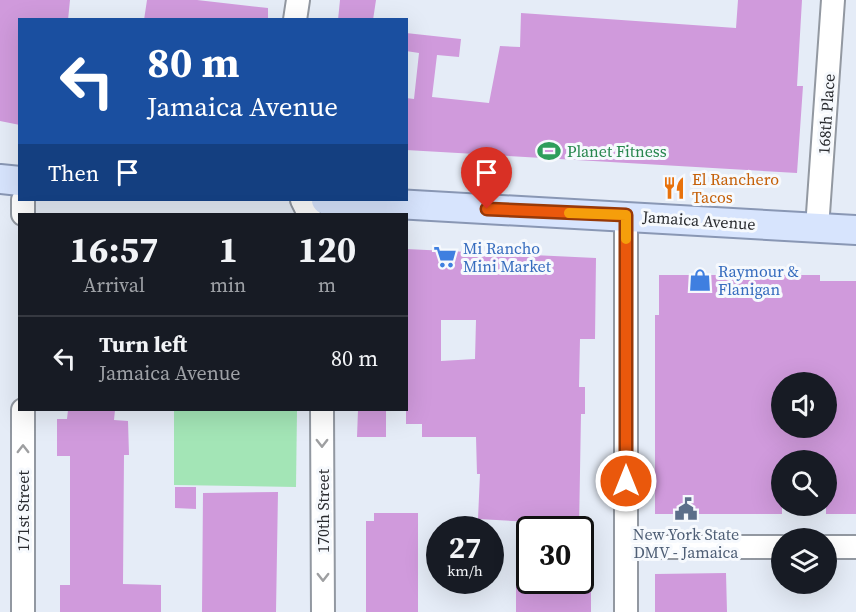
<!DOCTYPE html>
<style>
:root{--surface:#171b24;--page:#20242c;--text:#f1f3f6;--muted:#9ea1a6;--line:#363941}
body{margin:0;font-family:"Source Serif 4",serif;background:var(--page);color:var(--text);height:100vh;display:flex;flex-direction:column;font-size:22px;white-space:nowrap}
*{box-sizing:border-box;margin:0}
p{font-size:20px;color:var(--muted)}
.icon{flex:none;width:33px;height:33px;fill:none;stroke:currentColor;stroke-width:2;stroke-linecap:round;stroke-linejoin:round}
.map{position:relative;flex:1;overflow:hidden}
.drawer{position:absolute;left:18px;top:213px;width:390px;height:198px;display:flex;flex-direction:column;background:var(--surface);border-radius:0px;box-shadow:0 6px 24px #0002}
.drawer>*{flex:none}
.banner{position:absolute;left:18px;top:18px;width:390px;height:183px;border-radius:0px;box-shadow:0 6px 24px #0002;background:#1a4fa0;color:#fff;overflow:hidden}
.fabs{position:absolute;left:771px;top:372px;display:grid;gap:12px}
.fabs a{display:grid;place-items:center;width:66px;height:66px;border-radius:50%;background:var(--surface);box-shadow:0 6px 24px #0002;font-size:30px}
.speed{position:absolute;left:426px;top:516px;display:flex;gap:12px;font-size:30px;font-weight:700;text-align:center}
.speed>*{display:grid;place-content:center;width:78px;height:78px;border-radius:50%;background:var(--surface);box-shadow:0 6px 24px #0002;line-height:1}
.speed small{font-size:15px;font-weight:400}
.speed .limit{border:3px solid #111;border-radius:9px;background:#fff;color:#111}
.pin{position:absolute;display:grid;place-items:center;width:51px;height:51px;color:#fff;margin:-62px -26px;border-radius:50% 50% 50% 0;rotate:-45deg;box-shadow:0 0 6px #0007}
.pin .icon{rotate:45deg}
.me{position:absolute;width:66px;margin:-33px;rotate:0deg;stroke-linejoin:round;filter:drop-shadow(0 0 4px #0008)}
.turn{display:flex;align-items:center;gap:21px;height:126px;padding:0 30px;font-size:27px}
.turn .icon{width:78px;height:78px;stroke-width:2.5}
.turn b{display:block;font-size:42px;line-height:51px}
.then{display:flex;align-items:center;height:57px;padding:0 30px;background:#0003;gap:12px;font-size:22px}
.eta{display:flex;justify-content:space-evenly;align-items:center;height:102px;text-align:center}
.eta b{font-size:36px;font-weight:700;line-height:42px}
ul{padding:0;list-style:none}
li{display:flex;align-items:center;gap:18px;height:84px;padding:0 30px;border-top:2px solid var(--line)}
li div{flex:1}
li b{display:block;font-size:22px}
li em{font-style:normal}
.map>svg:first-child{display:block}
</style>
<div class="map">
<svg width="856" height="612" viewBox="0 0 856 612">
<rect width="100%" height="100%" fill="#e5ecf7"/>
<path fill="#a3e5b6" d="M174 410H297L296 487 174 485Z"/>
<path fill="#d09adc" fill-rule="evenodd" d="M0 0H70L68 20H20V125L0 121Z
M147 0H197L268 8V20H144Z
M340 0H376L373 20H338Z
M738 0H802L797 86H803L797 173 406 150V98L414 99 419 53 406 51V33L461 39 459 57 437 55 432 97 489 103 500 46 520 47 521 13 736 28Z
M406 249 596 258 595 339H580L579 387H585V414H581L579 529 533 530V522L478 519 480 474H477L476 437H422V424H406ZM441 320H476L475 359 441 361Z
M659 275H820V281H856V514H826V460H782V514H655V315H659ZM782 382H826V428H782Z
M68 410H115L114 420 128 421 129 455H124L123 584 161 585V612H60V585H70V456H57V419H67Z
M358 410H386V437H357Z
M175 487H196V509L175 508Z
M278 492 276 612H202L203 493Z
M374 513H418V612H366V521H374Z
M726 573 727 612H655V574Z
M516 582H591V612H516Z"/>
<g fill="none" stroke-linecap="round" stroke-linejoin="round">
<g stroke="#9298a1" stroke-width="26">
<path id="minor" d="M295 20 298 0
M23 200V214
M302 200 309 214
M817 228 833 0
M322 410 323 612
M626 547H782
M826 547H856
M23 612V410
M626 612V215"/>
</g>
<g stroke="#8997b4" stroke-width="32">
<path id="major" d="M0 179 20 181
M326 200 856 230"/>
</g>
<use href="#minor" stroke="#fff" stroke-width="22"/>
<use href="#major" stroke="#d7e4fd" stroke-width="28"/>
</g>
<defs><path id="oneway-chevron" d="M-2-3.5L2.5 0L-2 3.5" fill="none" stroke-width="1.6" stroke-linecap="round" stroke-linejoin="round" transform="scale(1.5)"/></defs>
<g stroke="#9e9fa1">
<use href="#oneway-chevron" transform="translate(322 443) rotate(90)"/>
<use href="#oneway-chevron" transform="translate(23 449) rotate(-90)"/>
<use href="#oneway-chevron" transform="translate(323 577) rotate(90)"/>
</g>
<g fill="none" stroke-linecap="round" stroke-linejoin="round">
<g stroke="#983908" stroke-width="15">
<path id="route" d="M487 209 626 215V481"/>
</g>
<use href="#route" stroke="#ea580c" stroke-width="10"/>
<path stroke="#f59e0b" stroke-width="10" d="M569 213 626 215V239"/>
</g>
<defs>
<g id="stadium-bare" transform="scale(1.8)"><path d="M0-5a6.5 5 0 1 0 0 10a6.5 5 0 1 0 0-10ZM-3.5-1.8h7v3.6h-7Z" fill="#2e9e5b" stroke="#f6f9fd" stroke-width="2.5" paint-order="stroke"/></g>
<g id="restaurant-bare" transform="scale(1.8)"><path d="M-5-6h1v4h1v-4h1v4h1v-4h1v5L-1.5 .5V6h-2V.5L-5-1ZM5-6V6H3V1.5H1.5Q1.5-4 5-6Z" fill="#e8710a" stroke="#f6f9fd" stroke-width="2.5" paint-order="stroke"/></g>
<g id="supermarket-bare" transform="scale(1.8)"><path d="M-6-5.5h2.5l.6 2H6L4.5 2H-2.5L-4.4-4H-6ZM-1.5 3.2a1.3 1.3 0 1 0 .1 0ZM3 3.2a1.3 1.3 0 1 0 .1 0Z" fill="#3f7fe0" stroke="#f6f9fd" stroke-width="2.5" paint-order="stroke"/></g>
<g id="shop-bare" transform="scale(1.8)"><path d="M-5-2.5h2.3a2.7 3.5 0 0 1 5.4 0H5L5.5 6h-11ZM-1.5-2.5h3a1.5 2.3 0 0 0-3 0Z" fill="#3f7fe0" stroke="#f6f9fd" stroke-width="2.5" paint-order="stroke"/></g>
<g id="civic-bare" transform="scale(1.8)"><path d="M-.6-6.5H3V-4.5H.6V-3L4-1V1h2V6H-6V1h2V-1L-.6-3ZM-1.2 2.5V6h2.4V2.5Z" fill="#5c6f8a" stroke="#f6f9fd" stroke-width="2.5" paint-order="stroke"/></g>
</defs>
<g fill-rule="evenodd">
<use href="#stadium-bare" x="549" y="151"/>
<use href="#restaurant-bare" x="674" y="188"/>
<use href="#supermarket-bare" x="445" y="257"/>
<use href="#shop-bare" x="700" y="280"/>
<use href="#civic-bare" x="686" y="509"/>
</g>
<g text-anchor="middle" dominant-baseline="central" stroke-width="6" stroke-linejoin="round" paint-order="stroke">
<g font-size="16" fill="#282a2e" stroke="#f6f9fd">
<text transform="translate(826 114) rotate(-86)">168th Place</text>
<text transform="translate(699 220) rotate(4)">Jamaica Avenue</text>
<text transform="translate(23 511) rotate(-90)">171st Street</text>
<text transform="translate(323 511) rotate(-90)">170th Street</text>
</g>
<g font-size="16" fill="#27864d" stroke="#f6f9fd" text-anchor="start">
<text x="567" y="151">Planet Fitness</text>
</g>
<g font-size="16" fill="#c56008" stroke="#f6f9fd" text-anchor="start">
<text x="692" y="179">El Ranchero<tspan x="692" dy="18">Tacos</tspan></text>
</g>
<g font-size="16" fill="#366cbe" stroke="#f6f9fd" text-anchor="start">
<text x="463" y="248">Mi Rancho<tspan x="463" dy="18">Mini Market</tspan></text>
<text x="718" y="271">Raymour &amp;<tspan x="718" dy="18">Flanigan</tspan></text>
</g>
<g font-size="16" fill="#4e5e75" stroke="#f6f9fd">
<text x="686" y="534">New York State<tspan x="686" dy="18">DMV - Jamaica</tspan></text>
</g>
</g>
</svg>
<div class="fabs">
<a><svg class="icon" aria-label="sound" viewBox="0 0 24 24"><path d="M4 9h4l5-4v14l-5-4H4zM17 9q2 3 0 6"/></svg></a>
<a><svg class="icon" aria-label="search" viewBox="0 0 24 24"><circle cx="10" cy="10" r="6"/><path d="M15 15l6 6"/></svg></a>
<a><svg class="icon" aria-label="layers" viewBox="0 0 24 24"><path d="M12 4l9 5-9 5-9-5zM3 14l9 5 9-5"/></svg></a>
</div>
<div class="speed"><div>27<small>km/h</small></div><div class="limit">30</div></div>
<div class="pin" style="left:487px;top:209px;background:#d93025"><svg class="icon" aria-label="arrive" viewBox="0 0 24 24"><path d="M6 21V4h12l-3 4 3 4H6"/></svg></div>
<svg class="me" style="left:626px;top:481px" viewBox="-20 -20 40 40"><circle r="17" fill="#ea580c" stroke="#fff" stroke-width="3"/><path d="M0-11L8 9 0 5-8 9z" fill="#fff"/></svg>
<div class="banner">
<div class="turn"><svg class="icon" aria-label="left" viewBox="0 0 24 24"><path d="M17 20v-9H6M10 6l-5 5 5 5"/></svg><div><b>80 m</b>Jamaica Avenue</div></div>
<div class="then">Then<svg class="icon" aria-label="arrive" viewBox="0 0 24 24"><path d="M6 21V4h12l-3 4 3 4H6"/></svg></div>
</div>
<section class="drawer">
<div class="eta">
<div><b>16:57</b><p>Arrival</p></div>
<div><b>1</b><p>min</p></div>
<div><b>120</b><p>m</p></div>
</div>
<ul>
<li><svg class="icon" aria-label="left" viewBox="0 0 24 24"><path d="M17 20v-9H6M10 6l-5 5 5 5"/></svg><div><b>Turn left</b><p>Jamaica Avenue</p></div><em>80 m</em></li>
</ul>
</section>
</div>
